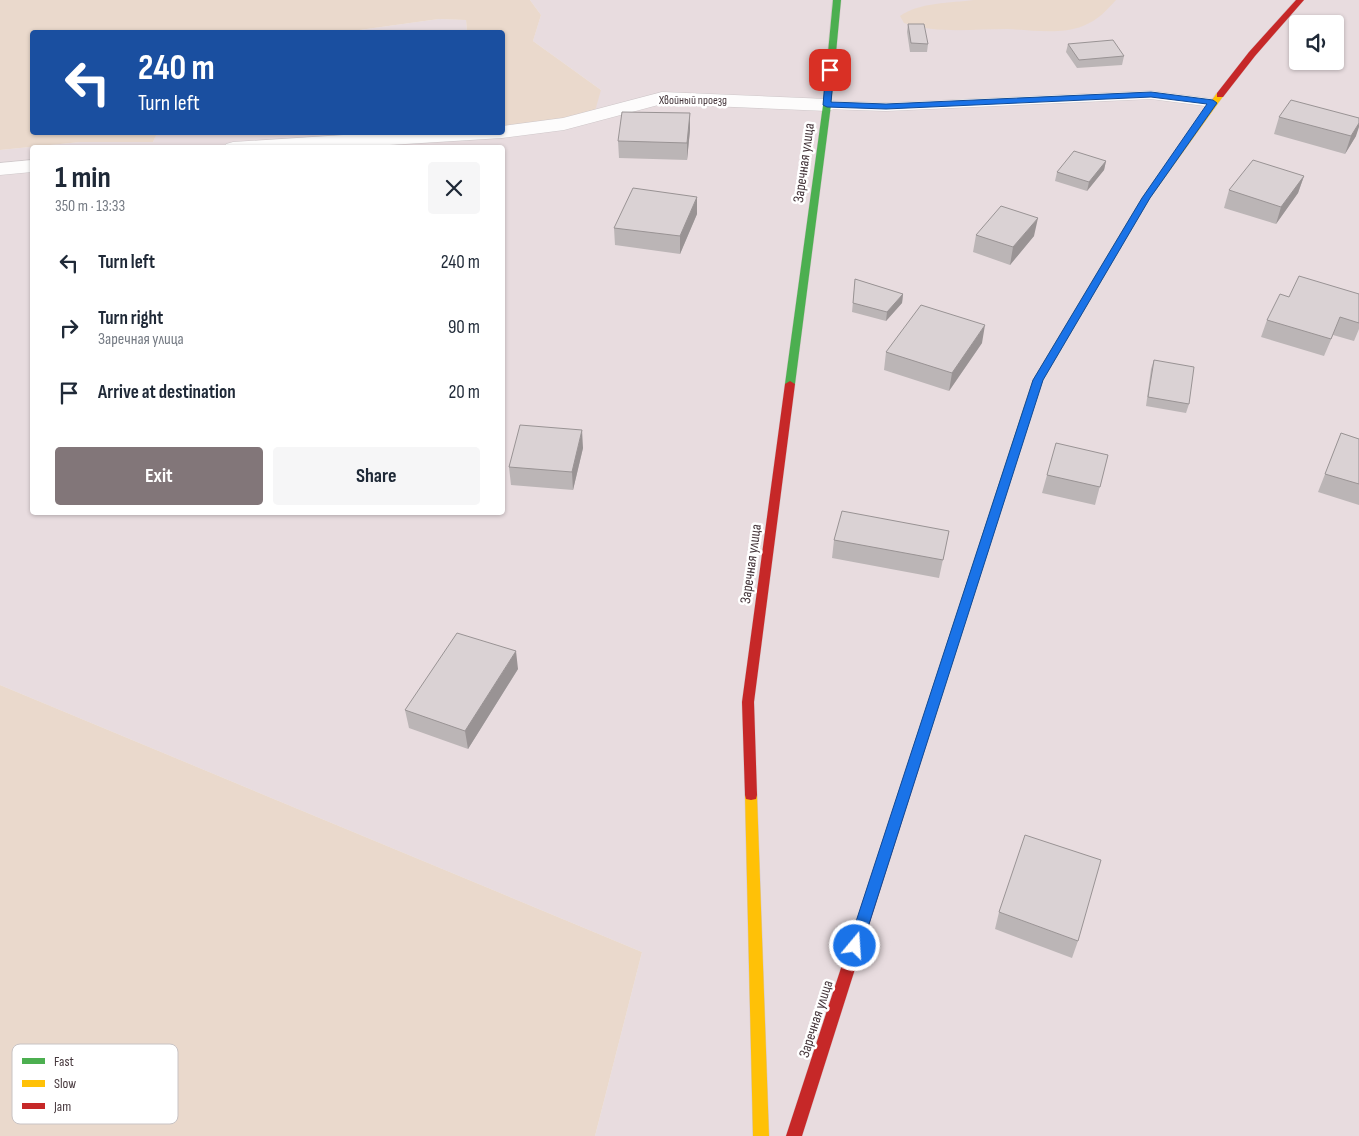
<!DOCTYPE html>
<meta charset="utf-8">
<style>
:root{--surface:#fff;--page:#f6f6f7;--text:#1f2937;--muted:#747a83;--accent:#827679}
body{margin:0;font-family:"Sofia Sans Condensed",sans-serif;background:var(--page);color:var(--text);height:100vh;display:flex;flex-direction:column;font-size:19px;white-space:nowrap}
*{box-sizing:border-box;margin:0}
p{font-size:16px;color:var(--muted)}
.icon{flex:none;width:28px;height:28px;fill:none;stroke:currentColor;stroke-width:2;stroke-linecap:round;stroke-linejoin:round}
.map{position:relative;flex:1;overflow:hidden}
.side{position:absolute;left:30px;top:145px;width:475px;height:370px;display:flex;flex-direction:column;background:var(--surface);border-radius:5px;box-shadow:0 1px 4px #0004}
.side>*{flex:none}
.top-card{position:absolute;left:30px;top:30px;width:475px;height:105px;border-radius:5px;box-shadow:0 1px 4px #0004;background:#1a4fa0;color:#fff;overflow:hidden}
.controls{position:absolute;left:1289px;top:15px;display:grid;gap:10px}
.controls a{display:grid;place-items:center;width:55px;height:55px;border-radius:5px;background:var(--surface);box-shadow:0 1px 4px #0004;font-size:25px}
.pin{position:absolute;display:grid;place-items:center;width:42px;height:42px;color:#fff;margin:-21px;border-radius:10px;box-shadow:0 2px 8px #0006}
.me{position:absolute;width:55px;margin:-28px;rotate:18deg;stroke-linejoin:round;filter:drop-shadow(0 0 4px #0008)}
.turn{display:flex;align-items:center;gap:18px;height:105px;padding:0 25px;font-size:22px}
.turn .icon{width:65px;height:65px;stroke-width:2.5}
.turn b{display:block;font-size:35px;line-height:42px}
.round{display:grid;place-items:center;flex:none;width:52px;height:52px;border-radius:5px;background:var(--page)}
.overview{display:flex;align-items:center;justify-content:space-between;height:85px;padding:0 25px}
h1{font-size:30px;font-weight:700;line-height:38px}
.cta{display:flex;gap:10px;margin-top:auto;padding:10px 25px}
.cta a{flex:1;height:58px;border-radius:5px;background:var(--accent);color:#fff;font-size:20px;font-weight:700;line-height:58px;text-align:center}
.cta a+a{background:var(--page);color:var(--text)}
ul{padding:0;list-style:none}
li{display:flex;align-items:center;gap:15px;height:65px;padding:0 25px}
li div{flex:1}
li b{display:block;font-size:19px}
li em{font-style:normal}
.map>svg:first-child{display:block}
</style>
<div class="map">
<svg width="1359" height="1136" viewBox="0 0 1359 1136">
<rect width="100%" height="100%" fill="#f0eaeb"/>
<path fill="#e8dcdf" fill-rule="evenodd" d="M530 0H1359V1136H595L642 952 0 685V150L80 142H153L157 132H502L601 90 533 41 541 15ZM1298 24H1335V61H1298ZM32 148H502V512H32Z
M439 19 466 20 467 32H345Z"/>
<path fill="#ead9cc" d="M0 0H530L541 15 533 41 601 90 595 111 564 124 503 126 502 32H465H467L466 20 439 19 345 32H32V132L157 133 153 142H80L0 150Z
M974 0H1116C1106 11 1098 20 1083 26 1060 35 1032 30 1007 29 972 29 937 34 904 23L900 16C920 2 951 3 974 0Z
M0 685 642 952 595 1136H0Z"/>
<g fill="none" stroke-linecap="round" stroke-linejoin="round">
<g stroke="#cec7c9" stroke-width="1">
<path id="lane" d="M1151 91 1213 99 1219 103 1213 107 1151 99 886 111 827 109 821 105 827 101 886 103Z"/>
</g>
<g stroke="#cec7c9" stroke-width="1">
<path id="street" d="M662 92 827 99 834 101 837 105 834 109 827 111 662 104 564 130 502 138 341 148H223L226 144 233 142 390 132H502V126L563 118Z
M32 160V172L0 175V163Z"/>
</g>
<g stroke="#d4c6c9" stroke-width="1">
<path id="fast" d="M833 0H841L831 105 795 384 790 387 785 384 823 105Z
M1029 404 1034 407 928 739 926 743 922 744 918 743 916 739 1024 407Z"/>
</g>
<g stroke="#d4c6c9" stroke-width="1">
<path id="slow" d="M1217 93 1224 95 1150 198 1043 380 1034 407 1033 409H1025L1024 407 1033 380 1142 198Z
M751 790 756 791 757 795 769 1136H753L745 795 746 791Z"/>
</g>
<g stroke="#d4c6c9" stroke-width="1">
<path id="jam" d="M1296 0H1304L1255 56 1223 97H1217V93L1249 52Z
M790 381 795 384 754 702 757 795 756 799 751 800 746 799 745 795 742 702 785 384Z
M922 734 926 735 928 739 802 1136H786L916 739 918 735Z"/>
</g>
<use href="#lane" fill="#fdfcfc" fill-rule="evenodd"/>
<use href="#street" fill="#fdfcfc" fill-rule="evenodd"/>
<use href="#fast" fill="#4caf50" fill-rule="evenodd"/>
<use href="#slow" fill="#ffc107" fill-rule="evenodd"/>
<use href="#jam" fill="#c62828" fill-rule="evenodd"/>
</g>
<path fill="#bbb5b6" d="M908 24 928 44 927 52H910L907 32Z
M1068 44 1124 56 1122 65 1077 68 1066 52Z
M690 113V130L687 160 619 158 618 141Z
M1279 117 1356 136 1345 154 1274 134Z
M1106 161 1104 170 1087 191 1055 181 1057 172Z
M1304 176 1298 193 1276 224 1224 208 1229 190Z
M697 214 680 254 615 245 614 228Z
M976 235 1034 236 1010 265 973 252Z
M855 279 903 294 902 303 886 321 852 312Z
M1359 294V329L1354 341 1333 335 1324 356 1261 337 1267 320 1289 297Z
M982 343 949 391 884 370 886 352Z
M1154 360 1189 404 1186 413 1146 406 1151 369Z
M1341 433 1359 439V505L1318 492Z
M583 448 573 490 511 485 509 467Z
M1108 455 1095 505 1042 493 1047 475Z
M949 531 939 578 832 558 834 540Z
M518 669 468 749 409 728 405 710Z
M999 912 1078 941 1072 958 995 929Z"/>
<path fill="#999394" d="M690 113V130L687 160V143Z
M1359 123V127L1356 136 1345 154 1351 136Z
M1106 161 1104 170 1087 191 1089 182Z
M1304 176 1298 193 1276 224 1281 207Z
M697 197V214L680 254V236Z
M1038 218 1034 236 1010 265 1013 247Z
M903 294 902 303 886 321 887 312Z
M985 325 982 343 949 391 952 373Z
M582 430 583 448 573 490 572 472Z
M516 651 518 669 468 749 465 731Z"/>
<path fill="#dad2d4" stroke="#999394" d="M908 24H924L928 44 911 43Z
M1113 40 1124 56 1079 60 1068 44Z
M1291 100 1359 118V123L1351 136 1279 117Z
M622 112 690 113 687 143 618 141Z
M1074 151 1106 161 1089 182 1057 172Z
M1253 160 1304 176 1281 207 1229 190Z
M633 188 697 197 680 236 614 228Z
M1001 206 1038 218 1013 247 976 235Z
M1299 276 1359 294V323L1340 317 1331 339 1267 320 1280 294 1289 297Z
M855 279 903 294 887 312 853 303Z
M921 305 985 325 952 373 886 352Z
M1154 360 1194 367 1189 404 1148 397Z
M520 425 582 430 572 472 509 467Z
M1341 433 1359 439V484L1325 474Z
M1056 443 1108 455 1100 487 1047 475Z
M842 511 949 531 943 560 834 540Z
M457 633 516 651 465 731 405 710Z
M1025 835 1101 860 1078 941 999 912Z"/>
<path fill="#1a73e8" stroke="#114b97" d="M830 67 834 70 831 102 886 104 1151 92 1213 100 1217 103 1150 198 1043 380 862 946 860 951 855 953 850 951 848 946 1033 380 1142 198 1207 104 1151 97 886 109 827 107 823 105 826 70Z"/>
<g text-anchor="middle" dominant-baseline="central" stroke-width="5" stroke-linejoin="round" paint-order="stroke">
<g font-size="12" fill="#46373c" stroke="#fff">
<text x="693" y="100">Хвойный проезд</text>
</g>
<g font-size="15" fill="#46373c" stroke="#fff">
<text transform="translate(804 163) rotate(-82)">Заречная улица</text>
<text transform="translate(751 564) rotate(-82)">Заречная улица</text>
<text transform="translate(816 1019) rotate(-72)">Заречная улица</text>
</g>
</g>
<rect x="12" y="1044" width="166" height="80" rx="8" fill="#fff" stroke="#c8c3c4" stroke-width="1"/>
<rect x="22" y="1058" width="23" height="6" fill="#4caf50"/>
<rect x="22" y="1080" width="23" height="7" fill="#ffc107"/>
<rect x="22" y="1103" width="23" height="6" fill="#c62828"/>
<g font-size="14" fill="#46373c">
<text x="54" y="1066">Fast</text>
<text x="54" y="1088">Slow</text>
<text x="54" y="1111">Jam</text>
</g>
</svg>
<div class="controls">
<a><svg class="icon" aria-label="sound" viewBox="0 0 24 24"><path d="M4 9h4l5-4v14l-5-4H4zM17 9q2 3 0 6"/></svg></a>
</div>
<div class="pin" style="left:830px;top:70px;background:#d93025"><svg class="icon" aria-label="arrive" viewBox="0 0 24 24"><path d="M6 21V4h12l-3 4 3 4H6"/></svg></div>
<svg class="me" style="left:855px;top:946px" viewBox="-20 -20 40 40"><circle r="17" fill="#1a73e8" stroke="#fff" stroke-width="3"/><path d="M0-11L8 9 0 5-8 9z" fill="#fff"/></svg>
<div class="top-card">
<div class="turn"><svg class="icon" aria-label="left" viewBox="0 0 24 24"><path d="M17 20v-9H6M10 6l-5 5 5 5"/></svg><div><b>240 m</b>Turn left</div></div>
</div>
<section class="side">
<div class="overview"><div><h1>1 min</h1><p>350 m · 13:33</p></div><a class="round"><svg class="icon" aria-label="close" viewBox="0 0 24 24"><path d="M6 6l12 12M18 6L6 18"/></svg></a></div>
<ul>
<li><svg class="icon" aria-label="left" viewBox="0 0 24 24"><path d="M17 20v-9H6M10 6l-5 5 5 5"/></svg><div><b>Turn left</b></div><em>240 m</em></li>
<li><svg class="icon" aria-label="right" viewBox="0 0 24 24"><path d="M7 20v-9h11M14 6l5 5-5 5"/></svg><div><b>Turn right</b><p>Заречная улица</p></div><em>90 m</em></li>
<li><svg class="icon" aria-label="arrive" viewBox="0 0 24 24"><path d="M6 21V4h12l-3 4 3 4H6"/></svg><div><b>Arrive at destination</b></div><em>20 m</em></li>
</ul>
<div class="cta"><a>Exit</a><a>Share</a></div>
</section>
</div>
